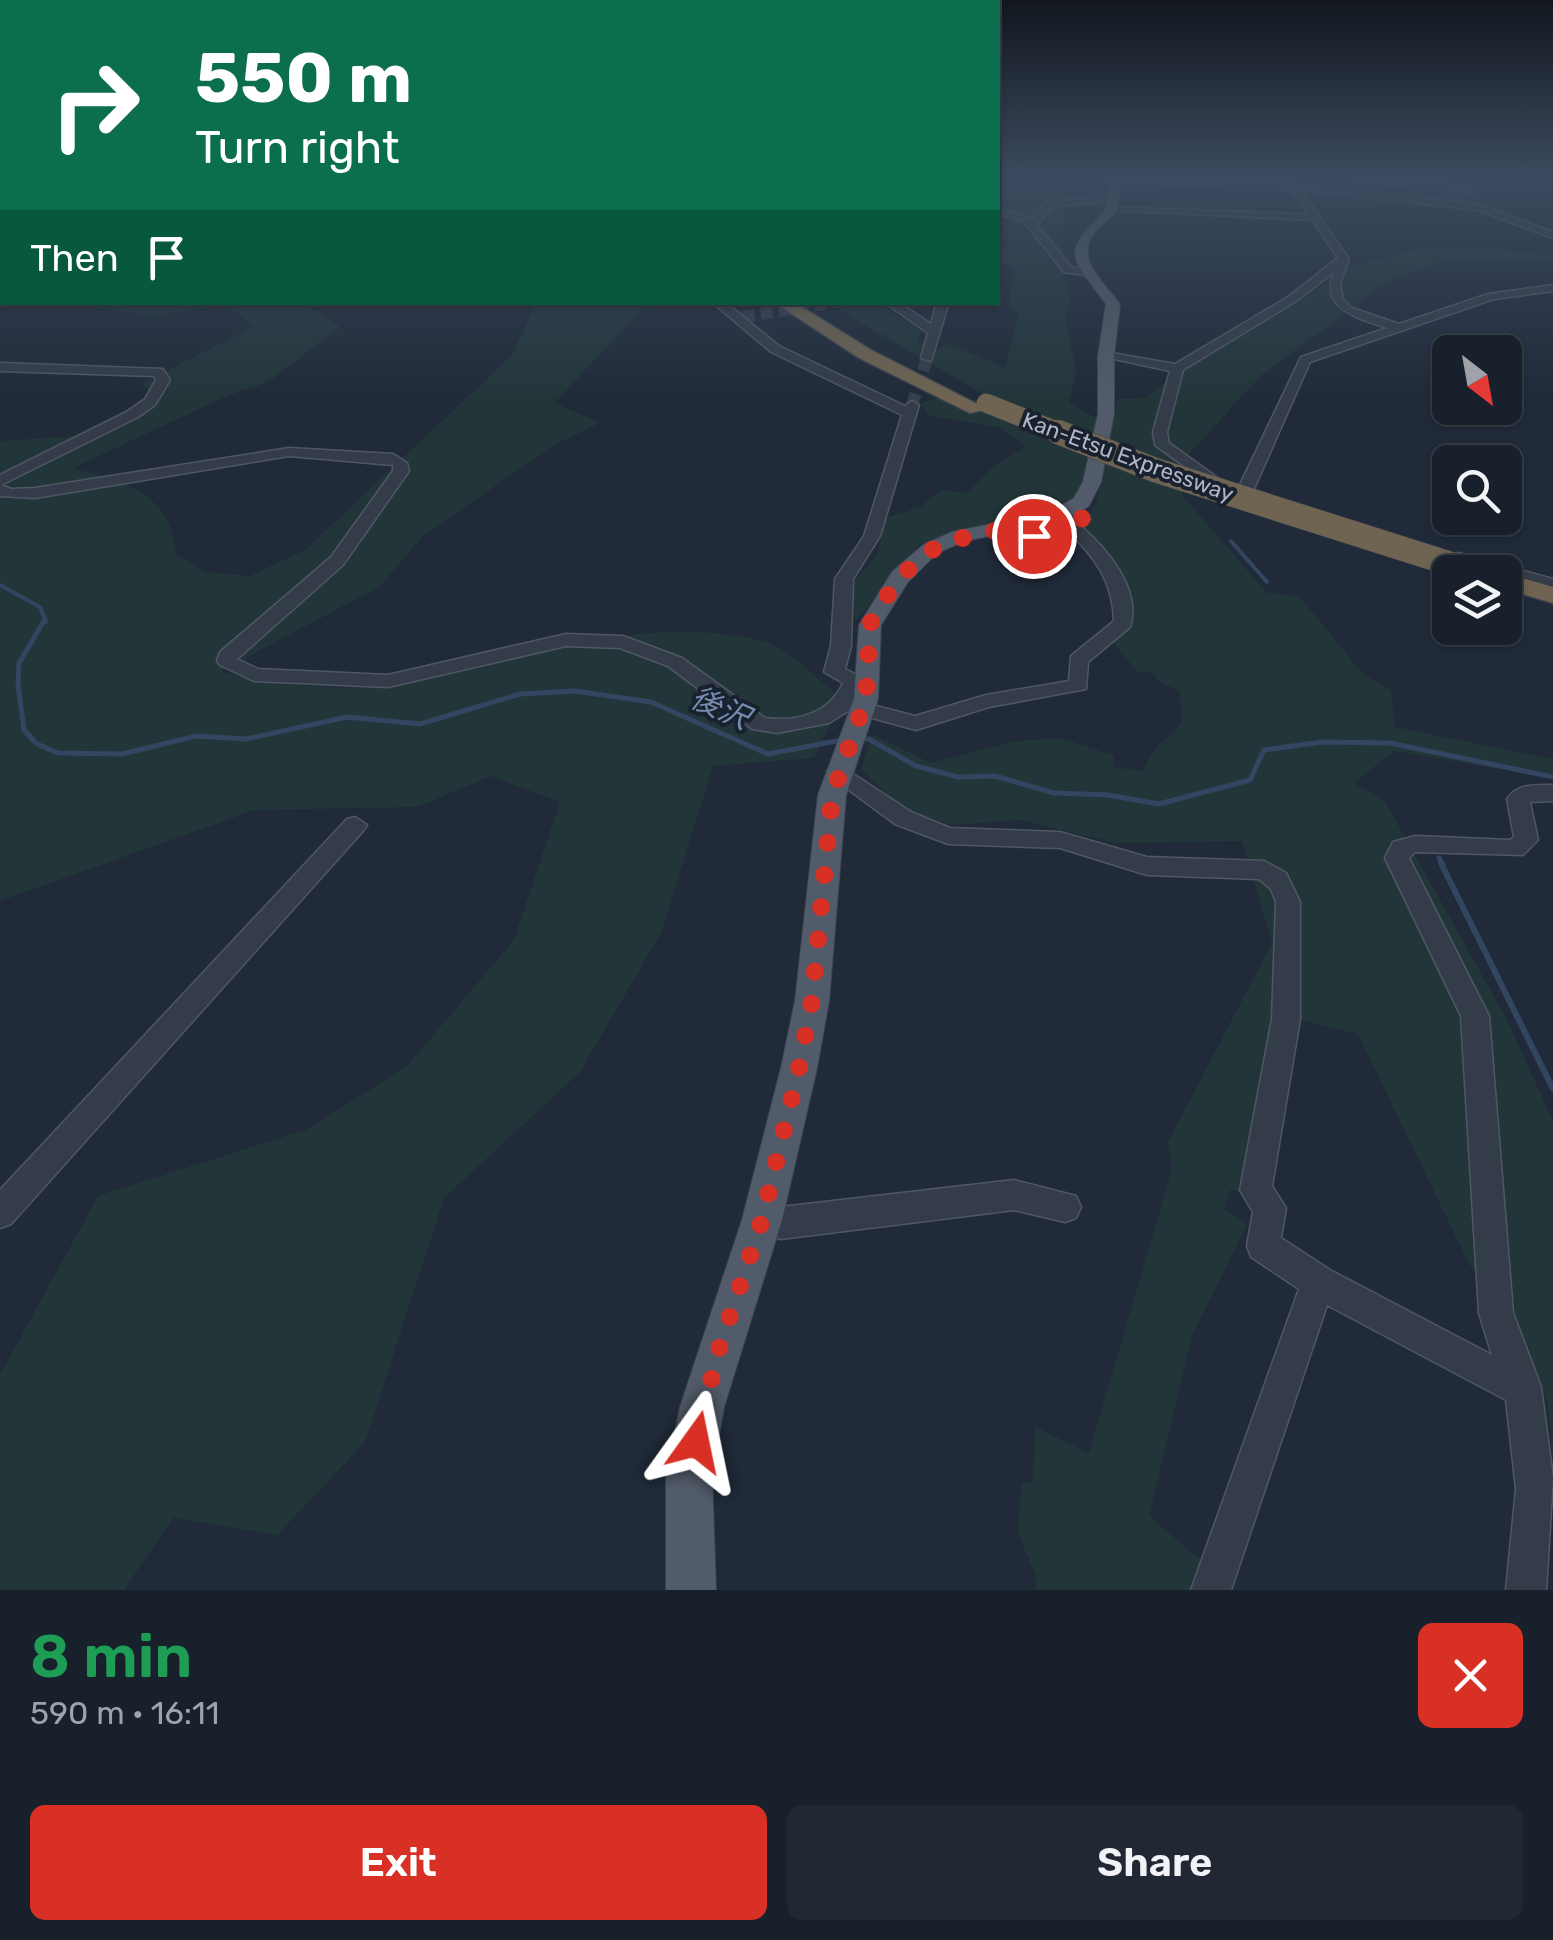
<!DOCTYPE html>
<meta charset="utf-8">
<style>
:root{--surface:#18202b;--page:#212833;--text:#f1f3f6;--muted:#9fa3a9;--line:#363e47;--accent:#d93025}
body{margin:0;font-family:Rubik,"Noto Sans JP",sans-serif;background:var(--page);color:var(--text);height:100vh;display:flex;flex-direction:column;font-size:38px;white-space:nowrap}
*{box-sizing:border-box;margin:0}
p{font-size:32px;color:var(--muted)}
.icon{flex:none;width:55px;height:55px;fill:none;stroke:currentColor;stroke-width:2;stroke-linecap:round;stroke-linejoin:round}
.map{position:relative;height:1590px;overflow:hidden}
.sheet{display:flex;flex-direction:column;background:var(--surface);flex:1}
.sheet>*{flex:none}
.banner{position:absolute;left:0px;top:0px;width:1000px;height:305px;box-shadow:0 2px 8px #0004,0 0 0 2px var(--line);background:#0b6e4f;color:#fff;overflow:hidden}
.needle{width:65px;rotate:149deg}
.tools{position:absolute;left:1432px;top:335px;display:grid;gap:20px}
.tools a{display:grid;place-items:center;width:90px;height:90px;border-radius:15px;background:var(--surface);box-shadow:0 2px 8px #0004,0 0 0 2px var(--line);font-size:50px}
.pin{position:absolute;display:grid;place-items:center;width:85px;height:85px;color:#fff;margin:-42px;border:5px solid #fff;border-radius:50%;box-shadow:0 2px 10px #0007}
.me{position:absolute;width:110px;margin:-55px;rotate:12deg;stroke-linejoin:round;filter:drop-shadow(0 0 8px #0008)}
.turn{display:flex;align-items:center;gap:35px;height:210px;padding:0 30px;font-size:45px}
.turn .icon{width:130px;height:130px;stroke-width:2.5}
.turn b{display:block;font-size:70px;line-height:85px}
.then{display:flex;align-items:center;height:95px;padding:0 30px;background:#0003;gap:20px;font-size:38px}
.round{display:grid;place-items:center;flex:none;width:105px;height:105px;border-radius:15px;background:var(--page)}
.overview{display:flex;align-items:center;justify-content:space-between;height:170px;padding:0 30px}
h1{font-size:60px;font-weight:600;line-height:75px;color:#1e9e55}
.primary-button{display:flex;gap:20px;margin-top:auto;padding:20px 30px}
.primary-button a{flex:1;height:115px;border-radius:15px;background:var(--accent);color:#fff;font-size:40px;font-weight:600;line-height:115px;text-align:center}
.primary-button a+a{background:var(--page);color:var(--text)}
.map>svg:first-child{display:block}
</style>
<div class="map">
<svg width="1553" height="1590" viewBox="0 0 1553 1590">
<rect width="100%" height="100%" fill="#202a39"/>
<path fill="#22363a" d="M1013 176H1063L1064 226 1069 235 1054 242 1074 257 1061 274 1071 296 1065 315 1076 372 1069 403 1098 419 1080 493 1052 509 920 544 855 621 851 585 878 554 884 519 920 507 941 490 967 493 996 464 1026 447 999 427 929 416 921 404 940 397 957 408 986 396 827 303H877L921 331 918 341 937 350 949 344 1005 368 1018 315 1008 305 1015 269 998 262V256L1009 243 1007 225 1013 223V214L1008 209 1012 190 1020 185Z
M1457 245 1553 255V263L1464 259 1436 263 1386 283 1262 375 1186 457 1182 495 1267 593 1299 596 1363 674 1391 690 1395 727 1553 759V778L1394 751 1354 783 1385 801 1506 1018 1553 1121V1469L1548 1404 1515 1315 1469 1264 1358 1034 1271 1013 1247 1196 1231 1189 1224 1209 1247 1225 1192 1336 1149 1516 1207 1565 1197 1590H1035L1036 1577 1018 1533 1021 1483H1033L1035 1427 1089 1453 1172 1169 1168 1142 1272 943 1242 841 1116 843 1021 820 950 825 899 807 861 769 872 734 931 763 1016 741 1060 738 1114 756 1113 767 1142 771 1155 749 1181 724 1180 691 1159 682 1151 671 1138 673 1112 641 1128 626 1081 530 1097 501 1118 399 1144 398 1208 353 1355 265 1415 250Z
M63 303H304L340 327 268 382 229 395 73 468C121 482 173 491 175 554L205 572 250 576 305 550 511 356 537 303H647L555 403 600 423 556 444 423 536 379 587 221 671C267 684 339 692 387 685 511 666 636 610 763 641 784 646 824 684 843 699L814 758 713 766 661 933 580 1072 444 1198 365 1442 277 1535 173 1518 124 1590H0V1375L98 1196 308 1129 408 1065 514 940 560 802 491 776 417 807 255 810 0 901V441L74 436 154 396 142 384 254 326 226 305 154 316Z"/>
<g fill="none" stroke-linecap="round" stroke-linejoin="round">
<path stroke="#344561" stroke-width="4" d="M1231 541 1267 582
M0 585 40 607 46 622"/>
<path stroke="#344561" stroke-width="5" d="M45 619 19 663 18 684 24 730 37 744 58 753 122 754 196 736 246 739 347 717 420 724 520 694 575 691 651 702 768 754 842 740
M858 739H869L916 766 958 777 995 776 1054 793 1108 795 1159 804 1250 780 1264 750 1322 742 1390 743 1553 777
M1439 858 1443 865"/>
<path stroke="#344561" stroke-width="6" d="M1441 863 1553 1089"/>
<path stroke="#353f4e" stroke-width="12" stroke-dasharray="12 6" stroke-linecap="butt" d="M743 317 836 302
M912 405 927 358"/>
<g stroke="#4f5764" stroke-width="3">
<path id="minor" d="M1118 177 1308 185 1479 204 1553 232V238L1477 210 1301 190 1349 259 1340 283 1343 300 1352 308 1399 324 1488 294 1553 285V291L1494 299 1310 362 1253 491 1239 494 1237 491 1301 357 1387 328C1359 318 1319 310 1334 272L1296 301 1183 370 1167 432 1169 443 1222 481 1209 484 1155 445 1153 432 1170 371 1100 356 1106 352 1175 364 1288 297 1338 258 1312 220 1107 210 1112 207 1308 214 1292 190 1115 182Z
M1357 177 1473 186 1477 189 1473 192 1354 182Z
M1118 196 1115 201 1054 206 1037 225 1071 267 1088 270 1084 275 1064 272 1023 220 998 214V208L1032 219 1048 201Z
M2 226V232L0 233V227Z
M0 280H2V286H0Z
M350 302H375L370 305Z
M712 302H725L779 346 905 406 912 401 919 405 880 536 853 579 851 646 845 669 876 685 873 689 860 690 855 703 861 702 915 716 986 695 1069 681 1071 656 1114 621C1113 582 1095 556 1066 530 1045 538 1027 551 1007 559L998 554 1028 532 1073 517 1067 508 1075 503 1081 505 1090 519 1080 525C1107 549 1142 589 1130 627L1088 662 1086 689 989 707 916 730 854 713 851 709 829 723 777 733 752 729 668 666 620 648 566 646 388 687 254 681 220 665 217 661 220 652 331 557 393 471V465L289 456 35 498 0 496V475L128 411 145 399 156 380 154 376 0 371V363L163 369 170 380 155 405 138 417 1 485 11 489 35 488 289 448 393 454 407 463 409 471 343 565 237 659 258 669 388 675 566 634 623 636 682 658 765 718C797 722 829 714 843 683L824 672 831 646 835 579 864 536 902 415 771 352Z
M884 302H898L931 324 937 302H949L931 361 921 358 928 333Z
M1459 553 1553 579V589L1505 576V572L1453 562V554Z
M838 764 911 812 950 828 1060 832 1147 857 1264 861 1286 873 1300 902V1019L1272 1186 1286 1208 1281 1238 1330 1270 1492 1355 1479 1313 1461 1016 1385 858 1393 842 1415 836 1510 840 1514 837 1507 799C1518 783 1535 785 1553 785V801L1530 802 1538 840 1523 855 1415 852 1409 858 1489 1016 1513 1313 1541 1387 1553 1478 1546 1590H1506L1516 1489 1506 1400 1327 1305 1231 1590H1191L1299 1289 1251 1257 1247 1246 1253 1212 1240 1190 1272 1019 1276 902 1271 889 1259 879 1147 875 1060 848 948 844 895 824 830 776 827 771Z
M355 817 367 825 363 831 11 1224 0 1228V1190L347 819Z
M1014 1180 1076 1196 1081 1207 1076 1218 1065 1222 1014 1210 781 1239 751 1231 746 1220 751 1209 762 1204 781 1207Z"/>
</g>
<g stroke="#3d4553" stroke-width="2">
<path id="major" d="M1111 176H1121L1118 210C1111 219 1100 224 1094 233 1074 260 1106 284 1120 304L1114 356V414L1101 482 1089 506 1063 521 965 541 937 553 908 582 881 625 878 699 846 795 829 1001 817 1068 782 1220 724 1407 712 1476 716 1590H666V1476L680 1407 742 1220 781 1068 795 1001 818 795 854 699 859 625 892 572 923 545 952 532 1050 512 1074 498 1083 482 1098 414V356L1106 304C1071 256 1059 256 1106 210Z"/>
</g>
<g stroke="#3c4451" stroke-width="3">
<path id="highway" d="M774 302H794L871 350 987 409 970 413 859 358Z
M1505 573 1553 587V603L1505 589Z"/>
</g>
<use href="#minor" fill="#343c49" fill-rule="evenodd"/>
<use href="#major" fill="#525b69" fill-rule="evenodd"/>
<use href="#highway" fill="#6f6451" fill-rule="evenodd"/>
<g stroke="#3c4451" stroke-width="20" stroke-linecap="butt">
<path id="highway-bridge-far1" d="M986 403 1064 434"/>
</g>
<g stroke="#3c4451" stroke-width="25" stroke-linecap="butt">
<path id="highway-bridge" d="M1058 432 1155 470 1476 572"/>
</g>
<use href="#highway-bridge-far1" stroke="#6f6451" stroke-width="19"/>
<use href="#highway-bridge" stroke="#6f6451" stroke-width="24"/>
</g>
<linearGradient id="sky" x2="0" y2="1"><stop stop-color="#12171f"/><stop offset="0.44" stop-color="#3c4a5f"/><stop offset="1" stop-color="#3c4a5f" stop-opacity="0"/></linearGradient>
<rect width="1553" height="399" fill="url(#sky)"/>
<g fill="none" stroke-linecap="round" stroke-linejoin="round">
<path stroke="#d93025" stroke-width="18" stroke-dasharray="0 32.4" d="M696 1442 718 1352 762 1220 799 1068 812 1001 832 796 866 698 870 625 875 611 916 560 945 542 1043 520 1075 508 1081 513 1082 520 1034 536"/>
</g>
<g text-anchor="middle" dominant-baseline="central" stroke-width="8" stroke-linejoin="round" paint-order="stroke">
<g font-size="22" fill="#afb7c6" stroke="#1a212e">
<text transform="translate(1128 457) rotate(20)">Kan-Etsu Expressway</text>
</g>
<g font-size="30" font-style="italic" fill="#768caf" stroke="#1a212e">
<text transform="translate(720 708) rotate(24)">後沢</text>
</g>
</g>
</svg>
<div class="tools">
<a><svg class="needle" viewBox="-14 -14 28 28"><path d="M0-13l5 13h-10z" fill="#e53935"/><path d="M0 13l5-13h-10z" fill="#9fa3a9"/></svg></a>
<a><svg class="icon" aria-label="search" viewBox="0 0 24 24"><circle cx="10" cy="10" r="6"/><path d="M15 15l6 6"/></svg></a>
<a><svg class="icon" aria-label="layers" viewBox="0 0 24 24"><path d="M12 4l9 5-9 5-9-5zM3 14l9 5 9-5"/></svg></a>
</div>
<div class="pin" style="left:1034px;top:536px;background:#d93025"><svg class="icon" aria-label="arrive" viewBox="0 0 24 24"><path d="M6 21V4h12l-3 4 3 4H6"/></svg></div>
<svg class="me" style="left:696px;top:1442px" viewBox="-20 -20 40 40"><path d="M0-17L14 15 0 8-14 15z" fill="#d93025" stroke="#fff" stroke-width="4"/></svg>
<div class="banner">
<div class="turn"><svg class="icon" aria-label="right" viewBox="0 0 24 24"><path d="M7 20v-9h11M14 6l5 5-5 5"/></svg><div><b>550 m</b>Turn right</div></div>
<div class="then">Then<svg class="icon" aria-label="arrive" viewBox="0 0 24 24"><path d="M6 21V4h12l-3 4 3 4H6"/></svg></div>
</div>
</div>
<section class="sheet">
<div class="overview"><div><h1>8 min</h1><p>590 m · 16:11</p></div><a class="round" style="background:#d93025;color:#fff"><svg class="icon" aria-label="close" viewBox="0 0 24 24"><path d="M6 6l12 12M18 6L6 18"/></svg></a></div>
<div class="primary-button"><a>Exit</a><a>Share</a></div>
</section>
